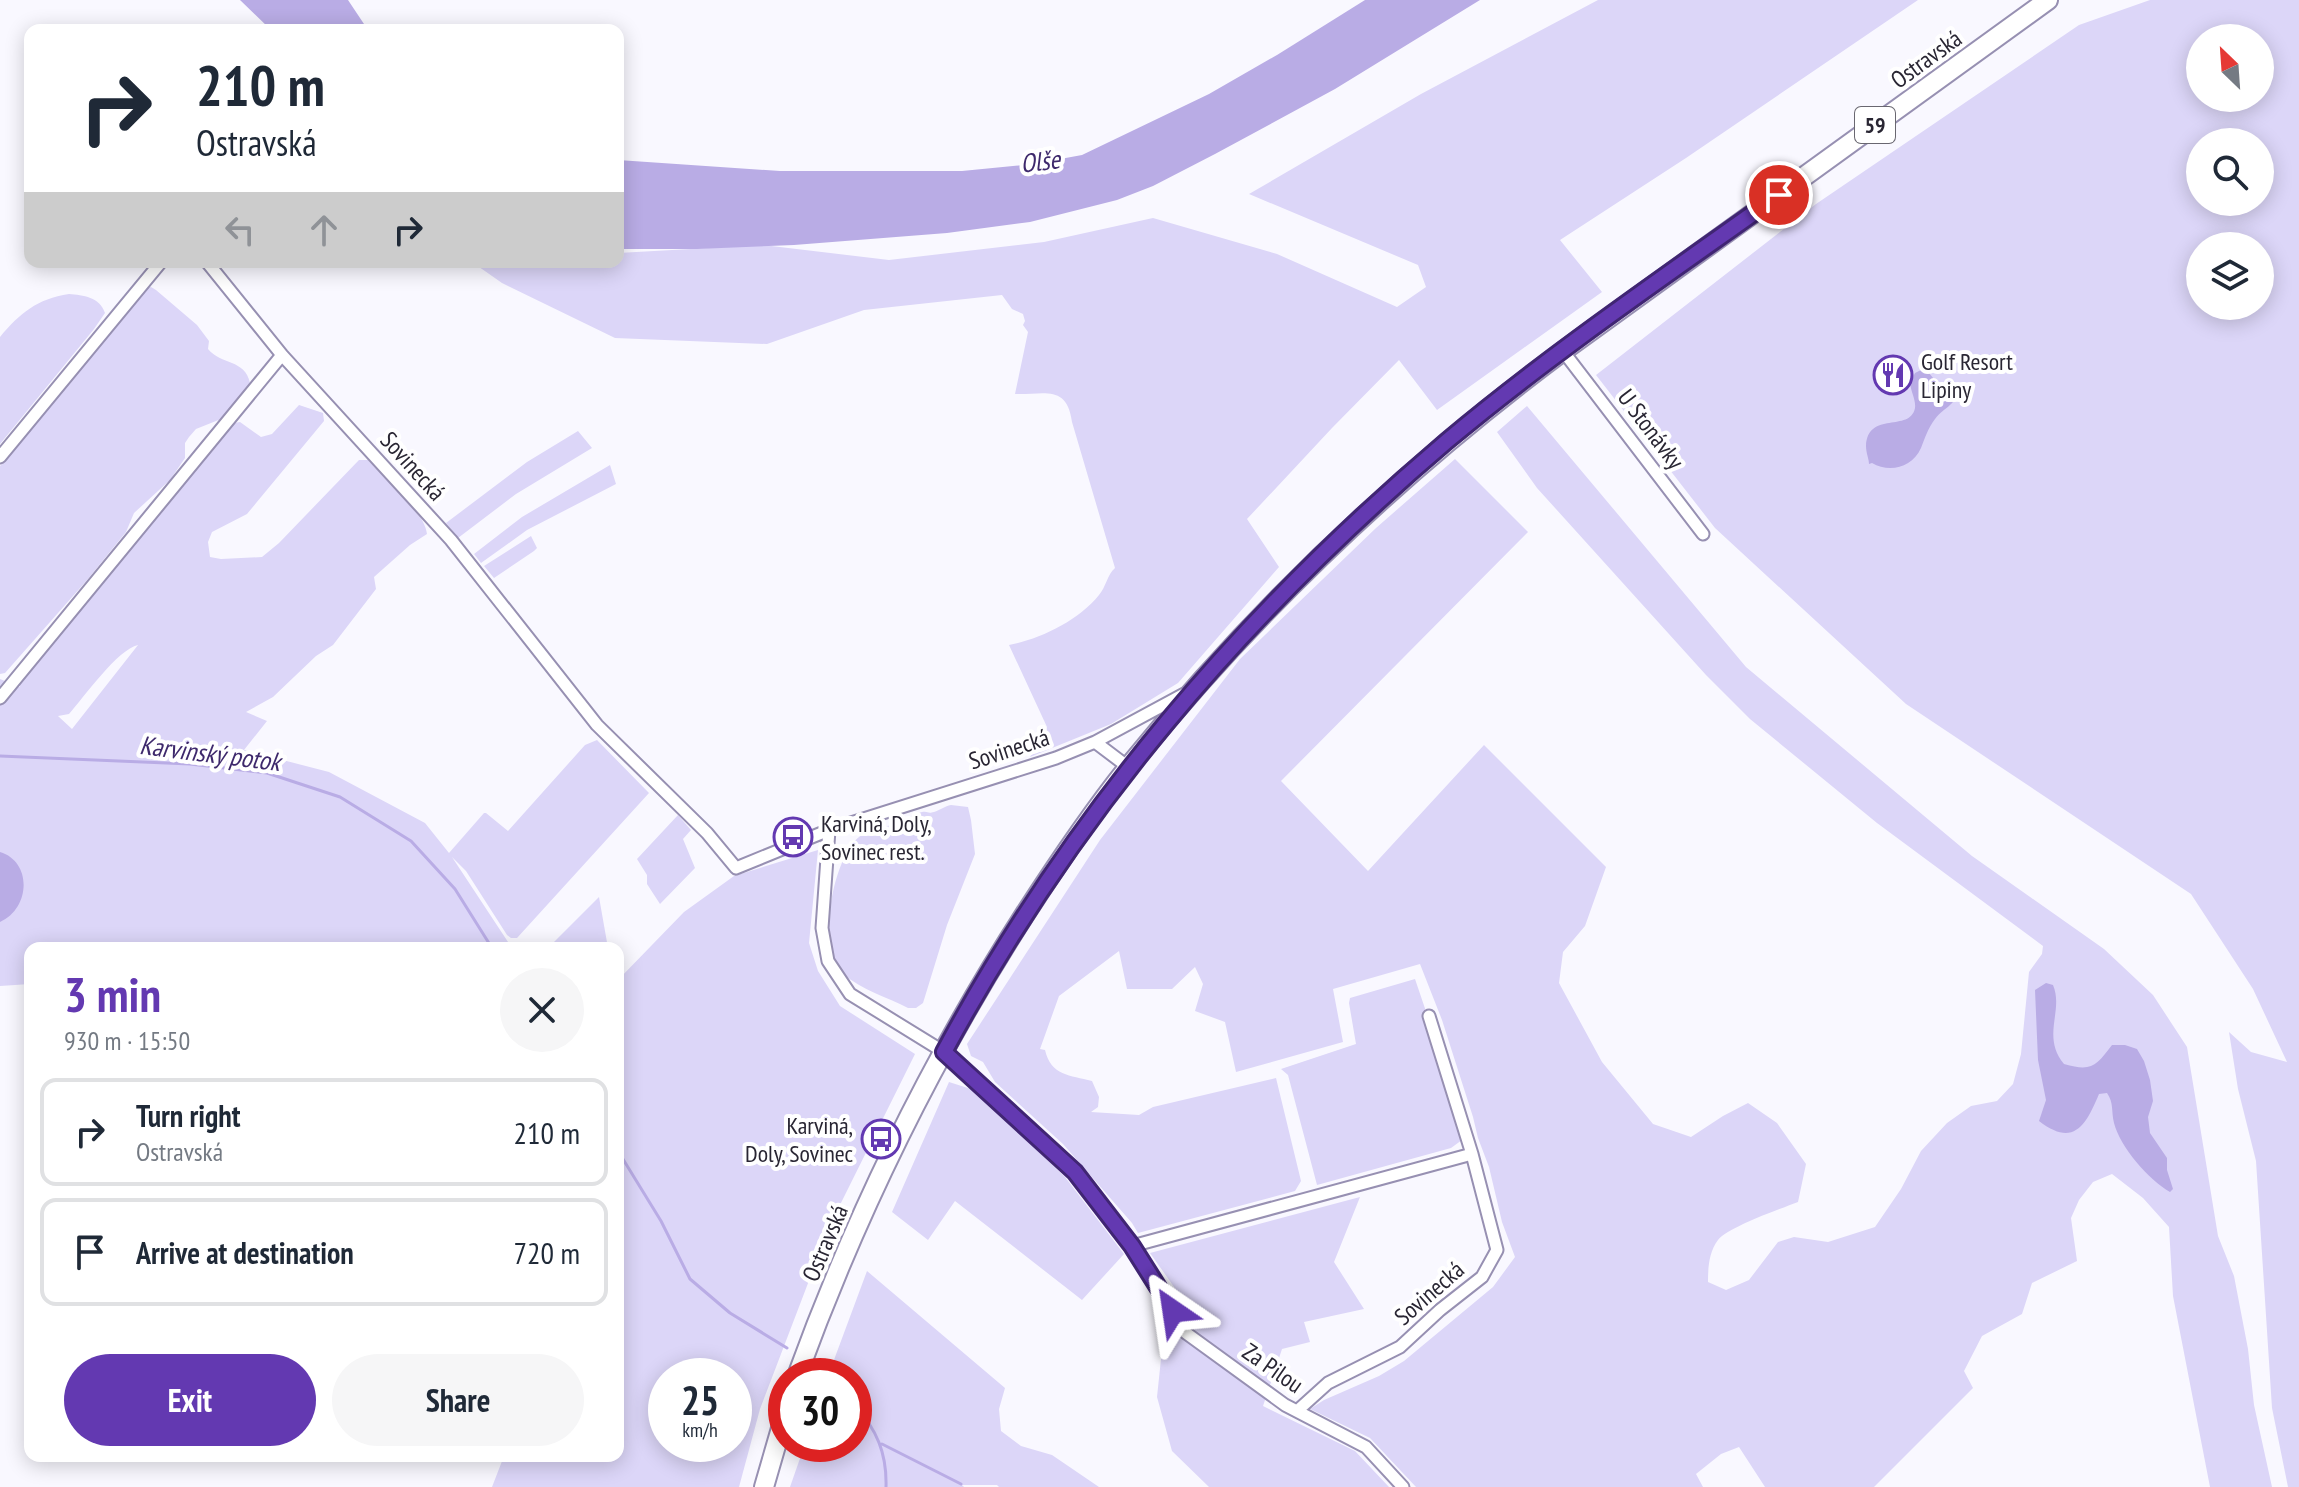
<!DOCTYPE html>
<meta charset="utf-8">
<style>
:root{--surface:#fff;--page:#f6f6f7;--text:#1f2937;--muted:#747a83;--line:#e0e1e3;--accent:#6339b1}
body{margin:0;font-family:"PT Sans Narrow",sans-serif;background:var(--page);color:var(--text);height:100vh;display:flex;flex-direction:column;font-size:30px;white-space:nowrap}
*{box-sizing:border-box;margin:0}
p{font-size:26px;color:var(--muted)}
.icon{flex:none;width:44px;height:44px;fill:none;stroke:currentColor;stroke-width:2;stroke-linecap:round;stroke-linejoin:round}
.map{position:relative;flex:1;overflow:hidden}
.panel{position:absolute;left:24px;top:942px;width:600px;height:520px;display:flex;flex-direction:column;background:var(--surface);border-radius:16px;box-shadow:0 4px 20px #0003}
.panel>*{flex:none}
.hud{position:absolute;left:24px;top:24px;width:600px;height:244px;border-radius:16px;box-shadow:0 4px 20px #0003;background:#fff;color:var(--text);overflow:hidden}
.needle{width:52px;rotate:335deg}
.buttons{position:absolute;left:2186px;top:24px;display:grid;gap:16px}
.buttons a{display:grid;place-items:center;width:88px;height:88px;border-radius:50%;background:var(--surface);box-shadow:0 4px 20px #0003;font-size:40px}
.speed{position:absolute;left:648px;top:1358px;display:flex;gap:16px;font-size:40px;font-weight:700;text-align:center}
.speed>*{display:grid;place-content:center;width:104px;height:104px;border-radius:50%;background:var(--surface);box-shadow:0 4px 20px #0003;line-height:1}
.speed small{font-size:20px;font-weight:400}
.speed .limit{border:12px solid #d22;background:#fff;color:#111}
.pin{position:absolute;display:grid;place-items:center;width:68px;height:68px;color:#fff;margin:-34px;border:4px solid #fff;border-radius:50%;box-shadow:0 2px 8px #0007}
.me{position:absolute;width:88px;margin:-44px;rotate:328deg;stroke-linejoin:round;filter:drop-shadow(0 0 6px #0008)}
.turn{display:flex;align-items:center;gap:28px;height:168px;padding:0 40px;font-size:36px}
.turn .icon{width:104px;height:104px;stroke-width:2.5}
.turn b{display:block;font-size:56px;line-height:68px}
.lanes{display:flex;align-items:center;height:76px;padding:0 40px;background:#0003;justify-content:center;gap:40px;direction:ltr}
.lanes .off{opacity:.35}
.round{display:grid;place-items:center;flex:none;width:84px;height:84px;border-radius:42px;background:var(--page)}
.headline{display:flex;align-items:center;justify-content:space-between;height:136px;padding:0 40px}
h1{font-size:48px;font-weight:800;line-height:60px;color:var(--accent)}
.button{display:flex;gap:16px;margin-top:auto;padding:16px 40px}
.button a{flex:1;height:92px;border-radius:48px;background:var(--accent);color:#fff;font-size:32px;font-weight:800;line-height:92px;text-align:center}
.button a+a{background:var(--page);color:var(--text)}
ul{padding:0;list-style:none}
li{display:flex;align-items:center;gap:24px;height:108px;margin:0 16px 12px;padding:0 24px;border:4px solid var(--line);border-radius:16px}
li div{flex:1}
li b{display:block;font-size:30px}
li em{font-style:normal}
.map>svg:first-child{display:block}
</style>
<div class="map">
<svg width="2299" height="1487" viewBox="0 0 2299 1487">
<rect width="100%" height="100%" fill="#f9f8ff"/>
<path fill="#dcd6f8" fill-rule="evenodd" d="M1598 0H1918L1686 158 1560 240 1602 292 1437 410 1399 360 1332 428 1247 519 1279 567 1178 683 1111 724 1030 757 1047 727 1009 645C1040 639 1078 621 1099 595 1106 587 1107 575 1115 568L1072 422C1067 384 1044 395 1015 394L1028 332 1023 325 1025 321 1023 314 1012 309 1002 295 864 310 767 344 615 338 502 283 472 262H618V253L763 245 889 260 1044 242 1153 218 1277 254 1397 307 1426 287 1418 265 1249 194 1421 94Z
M2150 0H2299V1487H2288L2272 1408 2256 1161 2238 1089 2229 1032 2251 1052 2287 1062 2253 989 2191 894 1906 704 1715 528 1596 375 1816 204 2079 25ZM2200 38H2260V98H2200ZM2200 142H2260V202H2200ZM2200 246H2260V306H2200Z
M151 287 156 290 197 325 209 341 208 349C221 365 245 359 250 383L221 419 196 429 189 437 185 443V458L170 480 134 513 126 532 88 579 5 673 0 674V466L146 288Z
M69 294C83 295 100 297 105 313L94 329 0 444V337C20 313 37 299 69 294Z
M299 405 323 413 324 421 247 514 212 532 208 542 210 557 221 559 262 557 279 543 359 460H368C385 477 424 510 427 534L410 545 374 577 376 589 333 645 316 656 273 697 246 712 267 721 244 750 329 772 425 823 449 853 484 813H486L508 831 585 745 597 740 649 793 517 938H511L507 935 466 871 452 857 512 948H30V984L0 986V679L20 687V682L234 423 240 422 261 437 272 434ZM138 645 72 729 58 716 69 714C84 697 118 649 138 645Z
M1527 406 1746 667 1972 856 2104 949 2153 995 2187 1047 2218 1236 2234 1276 2248 1349 2254 1405 2272 1487H2210L2173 1296 2169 1227 2143 1198 2112 1174 2093 1182 2079 1200 2071 1218 2077 1261 2032 1283 2022 1314 1982 1336 1964 1371 1973 1388 1874 1487H1765L1739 1447 1721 1454 1696 1474 1703 1487H1416L1370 1438 1310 1409 1324 1400 1379 1376 1404 1361 1493 1287 1515 1257 1502 1222 1489 1167 1478 1138 1473 1117 1442 1020 1420 964 1333 989 1343 1042 1236 1072 1225 1022 1195 1011 1203 984 1195 967 1172 989H1127L1119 951 1059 996 1040 1049 1045 1050C1051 1076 1070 1075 1092 1081L1099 1097 1098 1107 1091 1112 1139 1115 1153 1107 1276 1078 1301 1181 1295 1191 1138 1233 1132 1223 1063 1144 995 1082 983 1062 971 1056 967 1044 1100 840 1240 659 1376 528 1455 459 1528 532 1281 781 1368 871 1484 745 1606 867 1585 926 1563 952 1559 983 1602 1062 1653 1124 1691 1137 1723 1116 1748 1103 1777 1123 1806 1164 1798 1202C1780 1209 1729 1227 1718 1240 1709 1252 1708 1267 1708 1282L1726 1290 1749 1280 1778 1242 1794 1237 1828 1242 1875 1227 1901 1189 1921 1151 1947 1123 1971 1106 1997 1101 2013 1084 2021 1054 2029 972 2042 954 2043 946 1877 823 1750 719 1706 675 1537 488 1497 432Z
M578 431 592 448 516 494 458 538 446 523 527 462Z
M610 465 616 484 527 530 481 563 474 554 522 517Z
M531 536 537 548 534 551 494 578 484 566Z
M951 805 968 807 971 820 975 854 947 925 923 1003 916 1008H908C887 997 862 990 843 974 815 949 833 858 859 837 869 829 882 828 894 824 903 821 912 814 922 812 929 811 927 814 934 812 940 810 945 806 951 805Z
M678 815 691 830 683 839 695 868 660 904 647 884V875L637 859Z
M818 850 809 943 818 971 840 1006 915 1054 831 1223 760 1409 739 1487H492L504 1456H618V980L684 912 734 876ZM666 1376H734V1444H666Z
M599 897 608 948H548Z
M1415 979 1451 1085 1462 1140 1451 1148 1317 1185 1288 1075 1281 1069 1356 1044 1349 1003 1350 998Z
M949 1082 974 1090 1065 1177 1124 1254 1082 1300 955 1201 928 1240 892 1212Z
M1360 1197 1334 1262 1364 1309 1304 1322 1310 1342 1282 1349 1263 1406 1355 1451 1389 1487H1209L1172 1451 1157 1397 1161 1359 1171 1343 1196 1318 1150 1253Z
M867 1271 1005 1388 999 1409 1001 1431 1021 1446 1052 1455 1099 1487H999L997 1485H962L964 1487H790L805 1444H854V1376H828Z"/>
<path fill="#b9ace5" d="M240 0H348L368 30H271Z
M1365 0H1480L1335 89 1215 154 1153 186 1117 200 1030 222 947 233 794 245 697 249H618V160L780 171H962L1033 164 1082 155 1209 94 1277 55Z
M1921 370 1928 372C1932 376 1935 381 1939 384 1943 387 1953 388 1958 391 1954 407 1945 406 1935 419 1928 428 1925 438 1921 448 1912 468 1889 473 1872 463L1869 464C1869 459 1866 453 1866 446 1868 410 1910 433 1915 408 1916 400 1911 392 1910 383L1915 373Z
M0 852C33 862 30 909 0 922Z
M2046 983 2053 985C2064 1011 2041 1036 2064 1064 2092 1072 2096 1066 2112 1045H2125L2137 1049 2144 1061 2150 1080 2153 1101 2148 1117 2150 1133 2167 1158V1170L2173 1189 2170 1192C2149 1180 2120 1147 2114 1123 2111 1111 2114 1103 2107 1093L2099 1094C2086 1125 2074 1148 2039 1121L2046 1100 2038 1060 2035 990Z"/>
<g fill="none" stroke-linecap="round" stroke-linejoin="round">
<path stroke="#b9ace5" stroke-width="3" d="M0 756 190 764 267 773 340 797 411 841 455 889 492 948
M618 1151 661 1221 690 1279 730 1313 787 1348
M821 1370 826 1376
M854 1405C877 1429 887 1454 886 1487
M882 1444 961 1484"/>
<g stroke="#9790b2" stroke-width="15">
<path id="minor" d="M207 262 282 355 451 540 597 725 707 833 736 868 829 830 1056 758 1095 742 1184 694
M1563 351 1703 534
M0 457 161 262
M0 698 282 355
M1095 742 1128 767
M829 830 822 928 828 961 850 994 944 1052 1075 1172 1132 1246 1186 1333 1285 1405 1366 1447 1403 1487
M1132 1246 1472 1154
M1297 1411 1328 1383 1400 1347 1440 1310 1482 1277 1497 1250 1472 1154 1429 1016"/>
</g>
<g stroke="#9790b2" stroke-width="22">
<path id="primary" d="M797 1376C856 1214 932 1059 1025 914 1058 863 1092 812 1130 765 1257 608 1402 471 1563 351L2048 0
M764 1487 786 1411"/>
</g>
<use href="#minor" stroke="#fff" stroke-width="11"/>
<use href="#primary" stroke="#fff" stroke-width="18"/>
</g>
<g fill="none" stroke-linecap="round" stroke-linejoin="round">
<g stroke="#402573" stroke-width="20">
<path id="route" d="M1173 1311 1132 1246 1075 1172 944 1052C1073 813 1241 616 1447 441 1552 353 1667 275 1779 195"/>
</g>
<use href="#route" stroke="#6339b1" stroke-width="14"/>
</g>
<defs>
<g id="restaurant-ring" transform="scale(2)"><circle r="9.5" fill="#fff" stroke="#6339b1" stroke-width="1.5"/><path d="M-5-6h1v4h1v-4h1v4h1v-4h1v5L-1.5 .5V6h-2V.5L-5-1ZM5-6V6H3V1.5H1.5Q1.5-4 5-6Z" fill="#6339b1"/></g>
<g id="bus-ring" transform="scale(2)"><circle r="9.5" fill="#fff" stroke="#6339b1" stroke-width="1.5"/><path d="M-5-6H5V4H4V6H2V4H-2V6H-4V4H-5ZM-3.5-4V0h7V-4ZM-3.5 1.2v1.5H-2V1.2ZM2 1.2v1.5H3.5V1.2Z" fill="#6339b1"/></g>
</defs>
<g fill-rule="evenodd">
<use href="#restaurant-ring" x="1893" y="375"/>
<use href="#bus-ring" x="793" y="837"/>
<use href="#bus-ring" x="881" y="1139"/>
</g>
<g text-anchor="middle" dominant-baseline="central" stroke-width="8" stroke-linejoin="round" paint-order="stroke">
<rect fill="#fff" stroke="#696770" stroke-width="2" x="1855" y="107" width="40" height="36" rx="6"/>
<g font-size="22" font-weight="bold" fill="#292633">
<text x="1875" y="125">59</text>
</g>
<g font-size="24" fill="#292633" stroke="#fff">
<text transform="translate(1926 59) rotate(-36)">Ostravská</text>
<text transform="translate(1651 429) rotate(53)">U Stonávky</text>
<text transform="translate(413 466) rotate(48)">Sovinecká</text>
<text transform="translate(1009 749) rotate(-18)">Sovinecká</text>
<text transform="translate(825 1243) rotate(-67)">Ostravská</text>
<text transform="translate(1429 1293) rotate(-41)">Sovinecká</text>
<text transform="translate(1273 1368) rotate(35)">Za Pilou</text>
</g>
<g font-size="24" fill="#292633" stroke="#fff" text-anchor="start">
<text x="1921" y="361">Golf Resort<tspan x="1921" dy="28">Lipiny</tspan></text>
<text x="821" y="823">Karviná, Doly,<tspan x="821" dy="28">Sovinec rest.</tspan></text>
<text x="853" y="1125" text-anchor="end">Karviná,<tspan x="853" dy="28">Doly, Sovinec</tspan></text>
</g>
<g font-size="26" font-style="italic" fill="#3e296c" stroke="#fff">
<text transform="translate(1040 161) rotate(-7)">Olše</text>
<text transform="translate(210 753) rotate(7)">Karvinský potok</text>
</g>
</g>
</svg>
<div class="buttons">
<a><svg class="needle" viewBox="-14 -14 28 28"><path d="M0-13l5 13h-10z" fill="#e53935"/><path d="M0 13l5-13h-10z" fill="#747a83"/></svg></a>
<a><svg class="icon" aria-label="search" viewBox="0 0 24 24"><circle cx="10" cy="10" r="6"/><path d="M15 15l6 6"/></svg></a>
<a><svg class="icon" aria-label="layers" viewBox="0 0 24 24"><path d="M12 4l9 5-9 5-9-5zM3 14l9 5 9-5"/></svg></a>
</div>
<div class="speed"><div>25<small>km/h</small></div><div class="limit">30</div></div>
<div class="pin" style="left:1779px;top:195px;background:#d93025"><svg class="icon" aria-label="arrive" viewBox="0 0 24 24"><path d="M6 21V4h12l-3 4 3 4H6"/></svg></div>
<svg class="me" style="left:1173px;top:1311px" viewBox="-20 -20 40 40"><path d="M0-17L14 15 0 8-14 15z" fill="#6339b1" stroke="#fff" stroke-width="4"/></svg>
<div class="hud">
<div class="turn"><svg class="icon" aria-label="right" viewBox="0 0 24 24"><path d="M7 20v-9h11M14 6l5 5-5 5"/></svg><div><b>210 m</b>Ostravská</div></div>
<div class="lanes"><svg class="icon off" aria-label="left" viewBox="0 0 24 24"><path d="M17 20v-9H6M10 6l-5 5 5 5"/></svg><svg class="icon off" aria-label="ahead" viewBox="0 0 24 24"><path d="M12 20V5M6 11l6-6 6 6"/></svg><svg class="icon" aria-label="right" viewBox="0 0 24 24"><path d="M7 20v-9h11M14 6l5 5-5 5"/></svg></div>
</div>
<section class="panel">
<div class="headline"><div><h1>3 min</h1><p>930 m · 15:50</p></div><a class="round"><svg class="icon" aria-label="close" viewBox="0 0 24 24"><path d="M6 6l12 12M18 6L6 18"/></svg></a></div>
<ul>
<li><svg class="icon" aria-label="right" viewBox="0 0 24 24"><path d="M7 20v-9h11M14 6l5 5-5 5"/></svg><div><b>Turn right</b><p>Ostravská</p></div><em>210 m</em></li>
<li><svg class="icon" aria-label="arrive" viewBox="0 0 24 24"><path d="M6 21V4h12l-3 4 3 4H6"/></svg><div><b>Arrive at destination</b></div><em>720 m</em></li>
</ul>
<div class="button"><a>Exit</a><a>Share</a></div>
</section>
</div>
